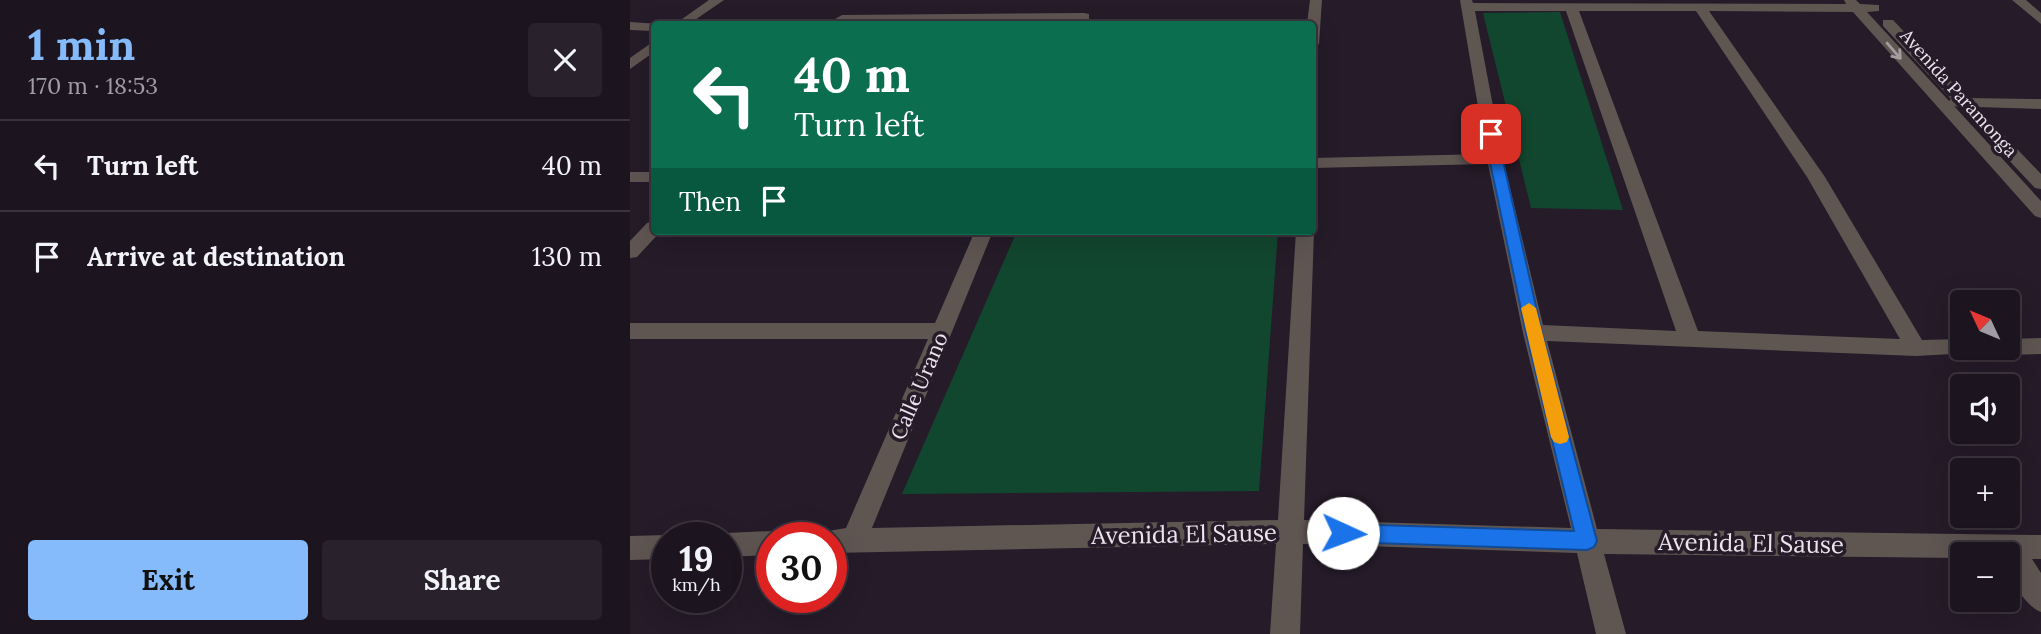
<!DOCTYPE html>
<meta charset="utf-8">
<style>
:root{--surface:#1c141f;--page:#29212c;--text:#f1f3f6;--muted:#a09ea4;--line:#3a333d;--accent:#86bbfb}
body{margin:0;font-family:Lora,serif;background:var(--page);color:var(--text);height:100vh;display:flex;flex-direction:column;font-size:26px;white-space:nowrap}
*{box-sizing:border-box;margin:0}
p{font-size:23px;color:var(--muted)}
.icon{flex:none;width:38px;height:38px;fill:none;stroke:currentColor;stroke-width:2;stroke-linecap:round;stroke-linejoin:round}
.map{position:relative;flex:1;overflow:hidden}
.panel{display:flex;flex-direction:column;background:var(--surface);width:630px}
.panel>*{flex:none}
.banner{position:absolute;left:21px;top:21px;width:665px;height:214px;border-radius:7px;box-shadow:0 7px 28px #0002,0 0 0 2px var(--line);background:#0b6e4f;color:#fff;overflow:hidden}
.needle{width:46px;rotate:314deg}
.fabs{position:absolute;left:1320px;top:290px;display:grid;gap:14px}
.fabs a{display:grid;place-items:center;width:70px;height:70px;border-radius:7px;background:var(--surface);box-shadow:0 7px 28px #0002,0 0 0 2px var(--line);font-size:35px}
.speed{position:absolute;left:21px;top:522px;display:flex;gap:14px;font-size:35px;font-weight:700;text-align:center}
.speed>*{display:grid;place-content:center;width:91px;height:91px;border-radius:50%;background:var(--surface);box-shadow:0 7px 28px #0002,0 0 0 2px var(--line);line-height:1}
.speed small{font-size:18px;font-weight:400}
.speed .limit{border:10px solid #d22;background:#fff;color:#111}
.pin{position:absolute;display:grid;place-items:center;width:60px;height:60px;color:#fff;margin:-30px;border-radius:14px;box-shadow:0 4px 10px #0006}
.me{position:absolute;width:77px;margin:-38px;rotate:92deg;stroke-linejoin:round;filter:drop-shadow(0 0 5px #0008)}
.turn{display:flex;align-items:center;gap:24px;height:147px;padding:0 28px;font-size:32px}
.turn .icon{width:91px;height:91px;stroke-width:2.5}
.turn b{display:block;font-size:49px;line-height:60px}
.then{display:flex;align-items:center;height:66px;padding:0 28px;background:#0003;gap:14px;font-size:26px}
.round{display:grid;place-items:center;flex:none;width:74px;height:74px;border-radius:7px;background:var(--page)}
.overview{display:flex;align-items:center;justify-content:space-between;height:119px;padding:0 28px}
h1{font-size:42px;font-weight:800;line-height:52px;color:var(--accent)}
.cta{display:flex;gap:14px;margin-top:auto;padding:14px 28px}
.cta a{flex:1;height:80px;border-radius:7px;background:var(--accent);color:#111;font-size:28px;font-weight:800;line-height:80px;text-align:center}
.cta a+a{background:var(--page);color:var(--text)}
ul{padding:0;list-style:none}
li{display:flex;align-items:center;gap:21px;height:91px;padding:0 28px;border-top:2px solid var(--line)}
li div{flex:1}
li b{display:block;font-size:26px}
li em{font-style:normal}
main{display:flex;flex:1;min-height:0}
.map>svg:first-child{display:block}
</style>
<main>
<section class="panel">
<div class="overview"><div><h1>1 min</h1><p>170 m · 18:53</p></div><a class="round"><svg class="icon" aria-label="close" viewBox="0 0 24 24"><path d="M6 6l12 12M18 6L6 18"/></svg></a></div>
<ul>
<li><svg class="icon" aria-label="left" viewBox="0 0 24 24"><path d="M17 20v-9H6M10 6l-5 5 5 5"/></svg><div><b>Turn left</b></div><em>40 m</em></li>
<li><svg class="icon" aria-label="arrive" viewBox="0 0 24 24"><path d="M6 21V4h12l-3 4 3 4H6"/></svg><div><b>Arrive at destination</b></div><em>130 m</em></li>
</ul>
<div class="cta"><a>Exit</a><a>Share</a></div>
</section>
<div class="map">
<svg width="1411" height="634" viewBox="0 0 1411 634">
<rect width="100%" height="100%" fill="#251b29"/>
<path fill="#12472f" d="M930 12 993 210 901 208 853 13Z
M387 231H648L629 491 272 494Z"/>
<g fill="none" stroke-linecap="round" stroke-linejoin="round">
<path fill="#5f5652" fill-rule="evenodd" d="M79 0H94L59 24H45Z
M680 0H692L689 44 682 48V24H677Z
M830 0H842L843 3 1216 4 1214 0H1226L1230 4 1249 5V11L1237 12 1319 101 1321 99 1253 26V20H1263L1337 98 1411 99V109L1347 107 1411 174V189L1405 188 1329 107 1324 106 1411 201V218L1405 216 1223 12 1079 11 1195 177 1292 340 1332 339V348H1342L1340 353 1286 356 917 341 967 529 1411 535V559H1402L1411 573V612C1392 604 1377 574 1377 555H1332V558L974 554 996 634H966L947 553 673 544 670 634H640L646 544 201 553V537H189L192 532 216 528 298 339H0V323H305L345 231H363L242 528 648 520 666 231H682V228L684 231 674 520 941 528 893 333 858 164 682 168V158L856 154ZM845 11H936L1046 331 913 325 873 159ZM949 11H1066L1177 177 1270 339 1068 331Z
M1382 0H1396L1411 13V24Z
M454 13 459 14V20L212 23 205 19 212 15Z
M0 22 29 24H24V31L0 30Z
M24 41V52L0 69V58Z
M0 172H24V182H0Z
M24 221V231H31L7 257 0 258V241L17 223Z
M1411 338V354L1377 355 1369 353 1367 348H1377V339Z
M142 531 153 537H142V555L96 557V537H86L96 533Z
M37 535 44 537H37V559L0 560V536Z"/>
</g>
<defs><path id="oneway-shaft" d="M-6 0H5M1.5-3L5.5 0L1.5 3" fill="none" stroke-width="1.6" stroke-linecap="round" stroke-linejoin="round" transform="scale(1.75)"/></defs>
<use stroke="#a59da0" href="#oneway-shaft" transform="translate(1264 51) rotate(49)"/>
<path fill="#1a73e8" stroke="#114b97" stroke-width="2" d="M861 130 867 134 912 333 967 541 964 547 957 550 713 542 706 540 703 533 706 527 713 524 944 531 896 333 854 134Z"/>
<path fill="#f59e0b" d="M899 303 906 308 939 437 937 442 930 444 924 442 921 437 891 308Z"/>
<g text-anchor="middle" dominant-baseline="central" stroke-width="7" stroke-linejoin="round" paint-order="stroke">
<g font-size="18" fill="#ebe4ee" stroke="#251b29">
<text transform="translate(1329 93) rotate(48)">Avenida Paramonga</text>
</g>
<g font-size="21" fill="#ebe4ee" stroke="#251b29">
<text transform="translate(289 386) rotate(-67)">Calle Urano</text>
</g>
<g font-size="24" fill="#ebe4ee" stroke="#251b29">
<text transform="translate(554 534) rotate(-1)">Avenida El Sause</text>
<text transform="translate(1121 543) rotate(1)">Avenida El Sause</text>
</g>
</g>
</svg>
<div class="fabs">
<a><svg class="needle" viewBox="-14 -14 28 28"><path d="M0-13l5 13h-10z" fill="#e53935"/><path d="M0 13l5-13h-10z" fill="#a09ea4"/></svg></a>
<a><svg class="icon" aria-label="sound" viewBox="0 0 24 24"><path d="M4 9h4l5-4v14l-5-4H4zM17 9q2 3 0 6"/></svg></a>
<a>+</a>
<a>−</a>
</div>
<div class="speed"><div>19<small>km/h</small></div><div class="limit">30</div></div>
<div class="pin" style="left:861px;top:134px;background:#d93025"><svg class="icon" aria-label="arrive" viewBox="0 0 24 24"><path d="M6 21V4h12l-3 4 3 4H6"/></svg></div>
<svg class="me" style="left:713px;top:533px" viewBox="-20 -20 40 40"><circle r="19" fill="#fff"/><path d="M0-13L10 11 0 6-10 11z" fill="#1a73e8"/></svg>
<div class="banner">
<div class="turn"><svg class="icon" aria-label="left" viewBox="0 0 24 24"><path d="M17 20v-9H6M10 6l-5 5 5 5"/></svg><div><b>40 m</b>Turn left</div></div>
<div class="then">Then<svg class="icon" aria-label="arrive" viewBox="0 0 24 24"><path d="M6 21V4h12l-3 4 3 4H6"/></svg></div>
</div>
</div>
</main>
